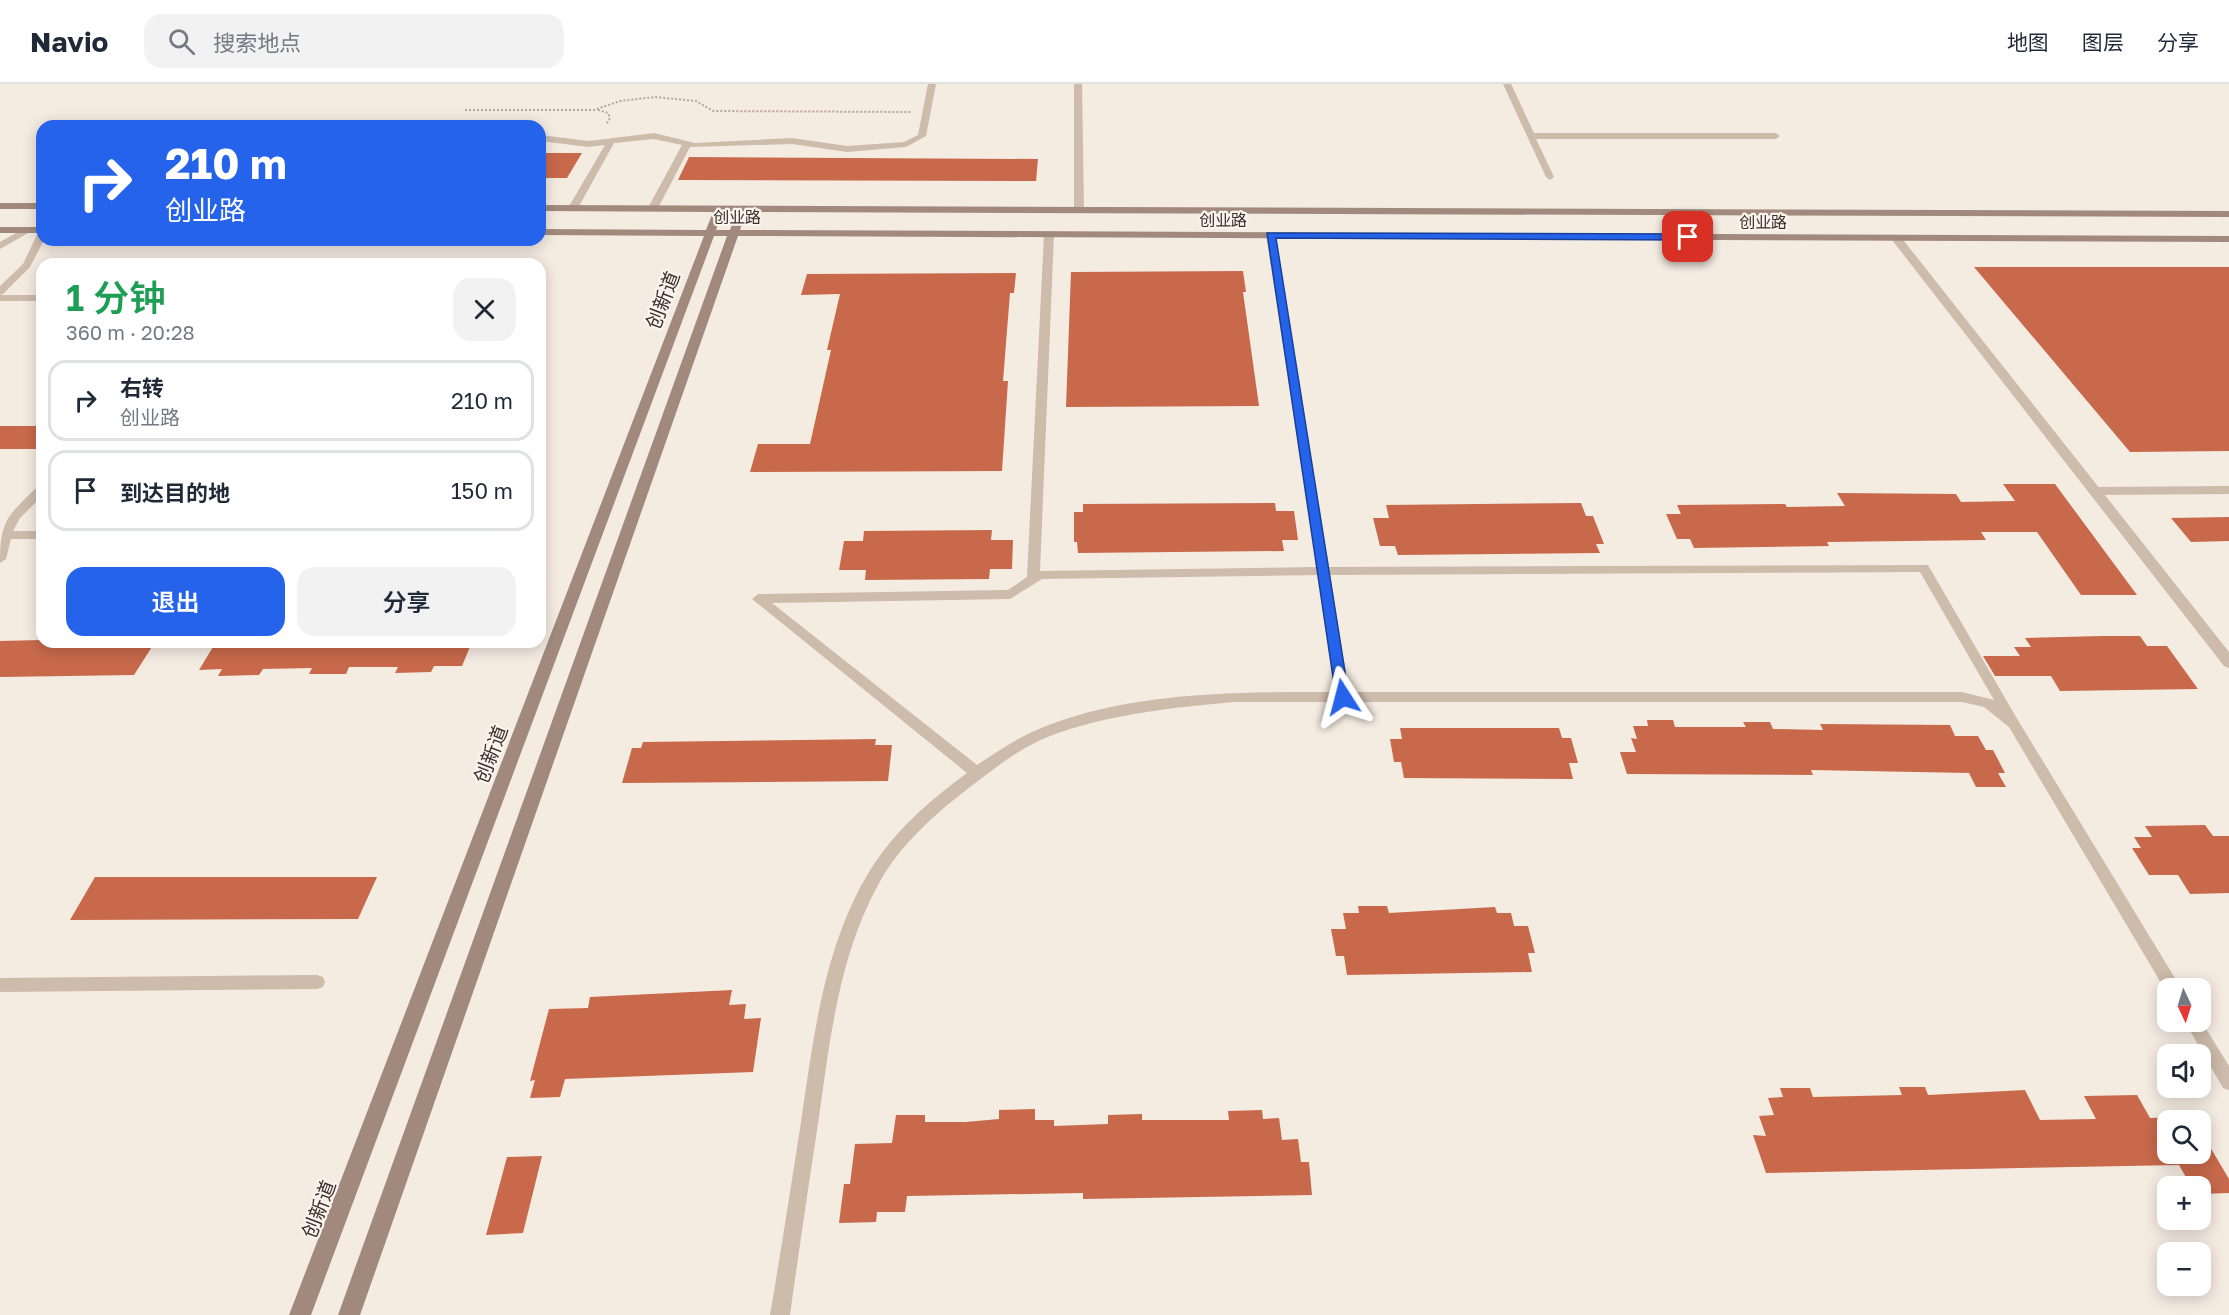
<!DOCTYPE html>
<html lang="zh">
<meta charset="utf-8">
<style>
:root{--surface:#fff;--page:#f2f2f3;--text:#1f2937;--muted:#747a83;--line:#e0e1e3;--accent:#2563eb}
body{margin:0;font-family:"Golos Text","Noto Sans SC",sans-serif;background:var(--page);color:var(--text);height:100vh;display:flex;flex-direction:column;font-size:22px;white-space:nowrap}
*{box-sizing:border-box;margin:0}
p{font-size:20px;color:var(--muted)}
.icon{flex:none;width:33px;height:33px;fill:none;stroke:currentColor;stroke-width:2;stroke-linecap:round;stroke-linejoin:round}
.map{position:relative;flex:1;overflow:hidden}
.panel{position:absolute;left:36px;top:174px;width:510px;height:390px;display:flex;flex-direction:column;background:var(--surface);border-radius:18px;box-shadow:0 3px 15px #0003}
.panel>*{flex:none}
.guide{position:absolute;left:36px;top:36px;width:510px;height:126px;border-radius:18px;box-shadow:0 3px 15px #0003;background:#2563eb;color:#fff;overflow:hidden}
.needle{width:39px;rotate:176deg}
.tools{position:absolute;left:2157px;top:894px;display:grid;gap:12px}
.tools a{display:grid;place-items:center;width:54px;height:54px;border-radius:12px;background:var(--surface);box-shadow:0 3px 15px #0003;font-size:30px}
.pin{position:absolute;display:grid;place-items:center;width:51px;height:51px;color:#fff;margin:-26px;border-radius:12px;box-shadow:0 3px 9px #0006}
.me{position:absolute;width:66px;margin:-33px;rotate:351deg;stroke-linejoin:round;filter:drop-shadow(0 0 4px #0008)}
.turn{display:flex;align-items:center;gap:21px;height:126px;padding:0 30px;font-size:27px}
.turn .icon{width:78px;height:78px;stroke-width:2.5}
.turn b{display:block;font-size:42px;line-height:51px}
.round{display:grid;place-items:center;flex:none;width:63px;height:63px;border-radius:18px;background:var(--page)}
.headline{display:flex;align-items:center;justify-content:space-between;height:102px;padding:0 30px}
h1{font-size:36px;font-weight:600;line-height:45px;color:#1e9e55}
.action{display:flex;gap:12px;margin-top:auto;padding:12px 30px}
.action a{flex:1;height:69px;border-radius:18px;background:var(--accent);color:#fff;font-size:24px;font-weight:600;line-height:69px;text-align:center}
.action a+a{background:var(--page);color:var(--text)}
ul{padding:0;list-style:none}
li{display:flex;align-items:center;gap:18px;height:81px;margin:0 12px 9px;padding:0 18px;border:3px solid var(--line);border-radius:18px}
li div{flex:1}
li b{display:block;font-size:22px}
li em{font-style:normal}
header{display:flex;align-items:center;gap:36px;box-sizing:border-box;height:84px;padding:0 30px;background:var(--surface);border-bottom:2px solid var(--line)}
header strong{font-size:28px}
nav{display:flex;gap:33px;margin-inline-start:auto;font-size:21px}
.search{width:420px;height:54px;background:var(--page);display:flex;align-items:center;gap:15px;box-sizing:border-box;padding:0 21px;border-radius:18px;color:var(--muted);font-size:22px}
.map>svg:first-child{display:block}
</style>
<header>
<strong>Navio</strong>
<div class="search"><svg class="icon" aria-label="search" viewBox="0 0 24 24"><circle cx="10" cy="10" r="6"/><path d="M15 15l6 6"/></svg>搜索地点</div>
<nav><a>地图</a><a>图层</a><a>分享</a></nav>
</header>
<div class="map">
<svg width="2229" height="1231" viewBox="0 0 2229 1231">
<rect width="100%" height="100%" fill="#f4ebe1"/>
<path fill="#c8694b" d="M540 69H582L567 94H540Z
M689 73 1038 75 1036 97 678 96Z
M1974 183H2229V367L2130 368Z
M1243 187 1246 208H1243L1259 322 1066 323 1071 188Z
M1016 189 1014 209H1010L1003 297H1008L1002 387 750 388 758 360H810L831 266H827L840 210 801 211 807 190Z
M0 342H42V365H0Z
M2003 400H2055L2137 511H2081L2037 448H1981L1986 456 1827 458 1829 462 1694 464 1690 455H1677L1666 430H1681L1677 421 1785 420 1787 423 1845 422 1837 409 1956 410 1961 418 2015 417Z
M1275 419 1276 427H1294L1298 456H1282L1284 467 1078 469 1077 458H1074V428H1083V420Z
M1581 419 1586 432H1593L1604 460H1596L1600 469 1398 471 1395 462H1380L1373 434H1389L1386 421Z
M2229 433V457L2191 458 2171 434Z
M992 446 991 456H1013L1012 485H990L989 495 865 496 866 486H839L844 457H863L864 447Z
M2103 552H2140L2147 562H2167L2198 605 2060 607 2051 592H1995L1983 572H2020L2014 563H2031L2025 554Z
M0 557 42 556 155 558 134 591 0 593Z
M216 558H472L462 582H434L431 588 395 589 398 583H349L346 590H309L312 584 263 585 259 591 218 592 222 585 199 586Z
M1647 636H1673L1675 643H1746L1743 638H1770L1773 645 1823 646 1820 640 1950 641 1955 652H1978L1986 666H1993L2005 689H1998L2006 703H1976L1969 689 1811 686 1813 691 1627 690 1620 668H1636L1631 654 1637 655 1633 642H1648Z
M1400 644H1559L1562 654H1571L1578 679H1569L1573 695 1404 694 1401 678H1394L1390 655H1402Z
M876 655 875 661H892L888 697 622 699 632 664H641L643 658Z
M2205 741 2213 752H2229V809L2190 810 2178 791H2149L2132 764H2141L2134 753H2152L2145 742Z
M95 793H377L358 835 70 836Z
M1358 822H1387L1389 829 1495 823 1497 829H1511L1514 842H1528L1535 869H1528L1532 888 1347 891 1344 872H1336L1331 845H1346L1343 829H1359Z
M732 906 729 921 746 920 744 935 761 934 753 988 565 995 560 1013 530 1014 535 996 530 997 549 925 588 924 590 913Z
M1899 1003H1925L1928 1011 2025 1006 2040 1036 2096 1035 2084 1012 2137 1011 2150 1034 2193 1033 2195 1036H2168V1070H2200V1046L2229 1095V1109L2200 1110V1102H2191L2179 1081 1766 1089 1753 1051 1766 1052 1759 1032 1774 1031 1768 1014 1783 1013 1780 1004H1810L1813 1013 1902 1011Z
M1035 1025V1036H1054V1042L1108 1040V1031L1142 1030V1036H1229L1228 1027 1262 1026 1263 1035 1279 1034 1282 1056 1298 1055 1301 1078H1309L1312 1111 1083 1115V1109L907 1112 905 1128H877L876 1138 839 1139 844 1100H850L855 1060 892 1059 896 1031H925V1038H966L999 1035V1026Z
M542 1072 523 1149 486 1151 507 1073Z"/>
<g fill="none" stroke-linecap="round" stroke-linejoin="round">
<path stroke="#b9a596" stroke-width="2" stroke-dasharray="2 2" stroke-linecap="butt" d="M465 26H594L620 17 655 13 696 17 713 27 911 28
M598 26 608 29 610 34 606 41"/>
<path fill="#cdbbac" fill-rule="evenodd" d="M928 0H936L926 52 906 63 847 68 792 60 690 63 658 124 653 127 648 124 682 61 654 55 614 59 578 124 573 127 568 124 605 61 589 63 540 57V51L589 57 654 49 695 59 792 54 847 62 904 58 918 51Z
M1074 0H1082L1084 126 1079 129 1074 126Z
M1503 0H1511L1534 49H1776L1780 52 1776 55H1536L1554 93 1550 96 1546 93Z
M27 143 32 146 30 148 0 165V158Z
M1049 147 1054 150 1040 487 1317 483 1266 151 1274 149 1329 483 1928 481 2016 633 2181 904H2168L2167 909 2009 643 1984 623 1962 618H1233C1172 624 1108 630 1050 652 1022 663 997 682 974 700 937 728 900 760 878 801 839 872 830 955 819 1033 809 1099 799 1165 790 1231H770C781 1167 791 1102 801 1038 814 950 825 853 876 777 900 742 933 714 967 689L752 515 758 510 1008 506 1027 493 1044 150ZM1920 488 1994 616 1962 608H1349L1330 491ZM1318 491 1335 608C1238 608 1123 607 1032 648 1013 657 995 669 977 681L772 519 1010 515 1042 495Z
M42 148V156H44L30 183 3 210 0 211V202L23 180 37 151Z
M0 211H42V217H0Z
M42 401V412L20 434 13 447H42V455H11L6 475 0 479C0 435 8 432 38 402Z
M2229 402V410L2095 411 2089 407 2095 403Z
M317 891 323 893 325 898 323 903 317 905 0 908V894Z
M2200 935 2229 982V1006L2223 1004 2185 938H2200Z"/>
<path fill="#cdbbac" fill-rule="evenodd" d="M1892 152H1900L2229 568V584L2224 582 1892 156Z"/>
<path fill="#a18a7d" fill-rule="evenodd" d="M0 119H42V125H0Z
M540 121 2229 127V133L746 128 740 146 2229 152V158L738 152 360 1231H338L727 152H714L311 1231H289L704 152 540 151V145L706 146 713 128 540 127ZM723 128H736L730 146H716Z
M0 143H42V149H0Z"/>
</g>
<path fill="#2563eb" stroke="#184099" stroke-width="1.5" d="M1267 149 1688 150 1692 153 1688 156 1276 154 1349 613 1343 618 1336 613Z"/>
<g text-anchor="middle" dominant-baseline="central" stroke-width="4.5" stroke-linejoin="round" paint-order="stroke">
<g font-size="16" fill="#3b302b" stroke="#fbf5ee">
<text x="737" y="133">创业路</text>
<text x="1223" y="136">创业路</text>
<text x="1763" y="138">创业路</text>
</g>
<g font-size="20" fill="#3b302b" stroke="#fbf5ee">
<text transform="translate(662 216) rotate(-69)">创新道</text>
<text transform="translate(490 670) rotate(-69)">创新道</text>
<text transform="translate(318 1125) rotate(-69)">创新道</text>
</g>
</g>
</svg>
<div class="tools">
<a><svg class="needle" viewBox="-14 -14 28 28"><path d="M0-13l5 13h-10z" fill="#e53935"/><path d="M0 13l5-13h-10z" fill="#747a83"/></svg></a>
<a><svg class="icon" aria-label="sound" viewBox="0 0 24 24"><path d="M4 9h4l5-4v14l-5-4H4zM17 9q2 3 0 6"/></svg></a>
<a><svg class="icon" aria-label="search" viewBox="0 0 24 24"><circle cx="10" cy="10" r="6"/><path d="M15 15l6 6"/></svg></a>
<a>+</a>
<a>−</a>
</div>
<div class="pin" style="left:1688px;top:153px;background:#d93025"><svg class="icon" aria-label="arrive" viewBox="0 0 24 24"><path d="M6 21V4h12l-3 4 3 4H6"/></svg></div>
<svg class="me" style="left:1343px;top:613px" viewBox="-20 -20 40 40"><path d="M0-17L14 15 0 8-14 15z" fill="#2563eb" stroke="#fff" stroke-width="4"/></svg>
<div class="guide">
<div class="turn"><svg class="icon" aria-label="right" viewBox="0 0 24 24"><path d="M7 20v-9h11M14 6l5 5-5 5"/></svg><div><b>210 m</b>创业路</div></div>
</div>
<section class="panel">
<div class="headline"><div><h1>1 分钟</h1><p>360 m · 20:28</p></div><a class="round"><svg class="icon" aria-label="close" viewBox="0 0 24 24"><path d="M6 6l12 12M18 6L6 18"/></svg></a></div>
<ul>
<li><svg class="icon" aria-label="right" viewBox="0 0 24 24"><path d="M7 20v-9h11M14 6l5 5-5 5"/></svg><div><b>右转</b><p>创业路</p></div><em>210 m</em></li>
<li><svg class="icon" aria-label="arrive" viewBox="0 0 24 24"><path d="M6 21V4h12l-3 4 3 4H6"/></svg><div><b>到达目的地</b></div><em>150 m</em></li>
</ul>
<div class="action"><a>退出</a><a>分享</a></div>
</section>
</div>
